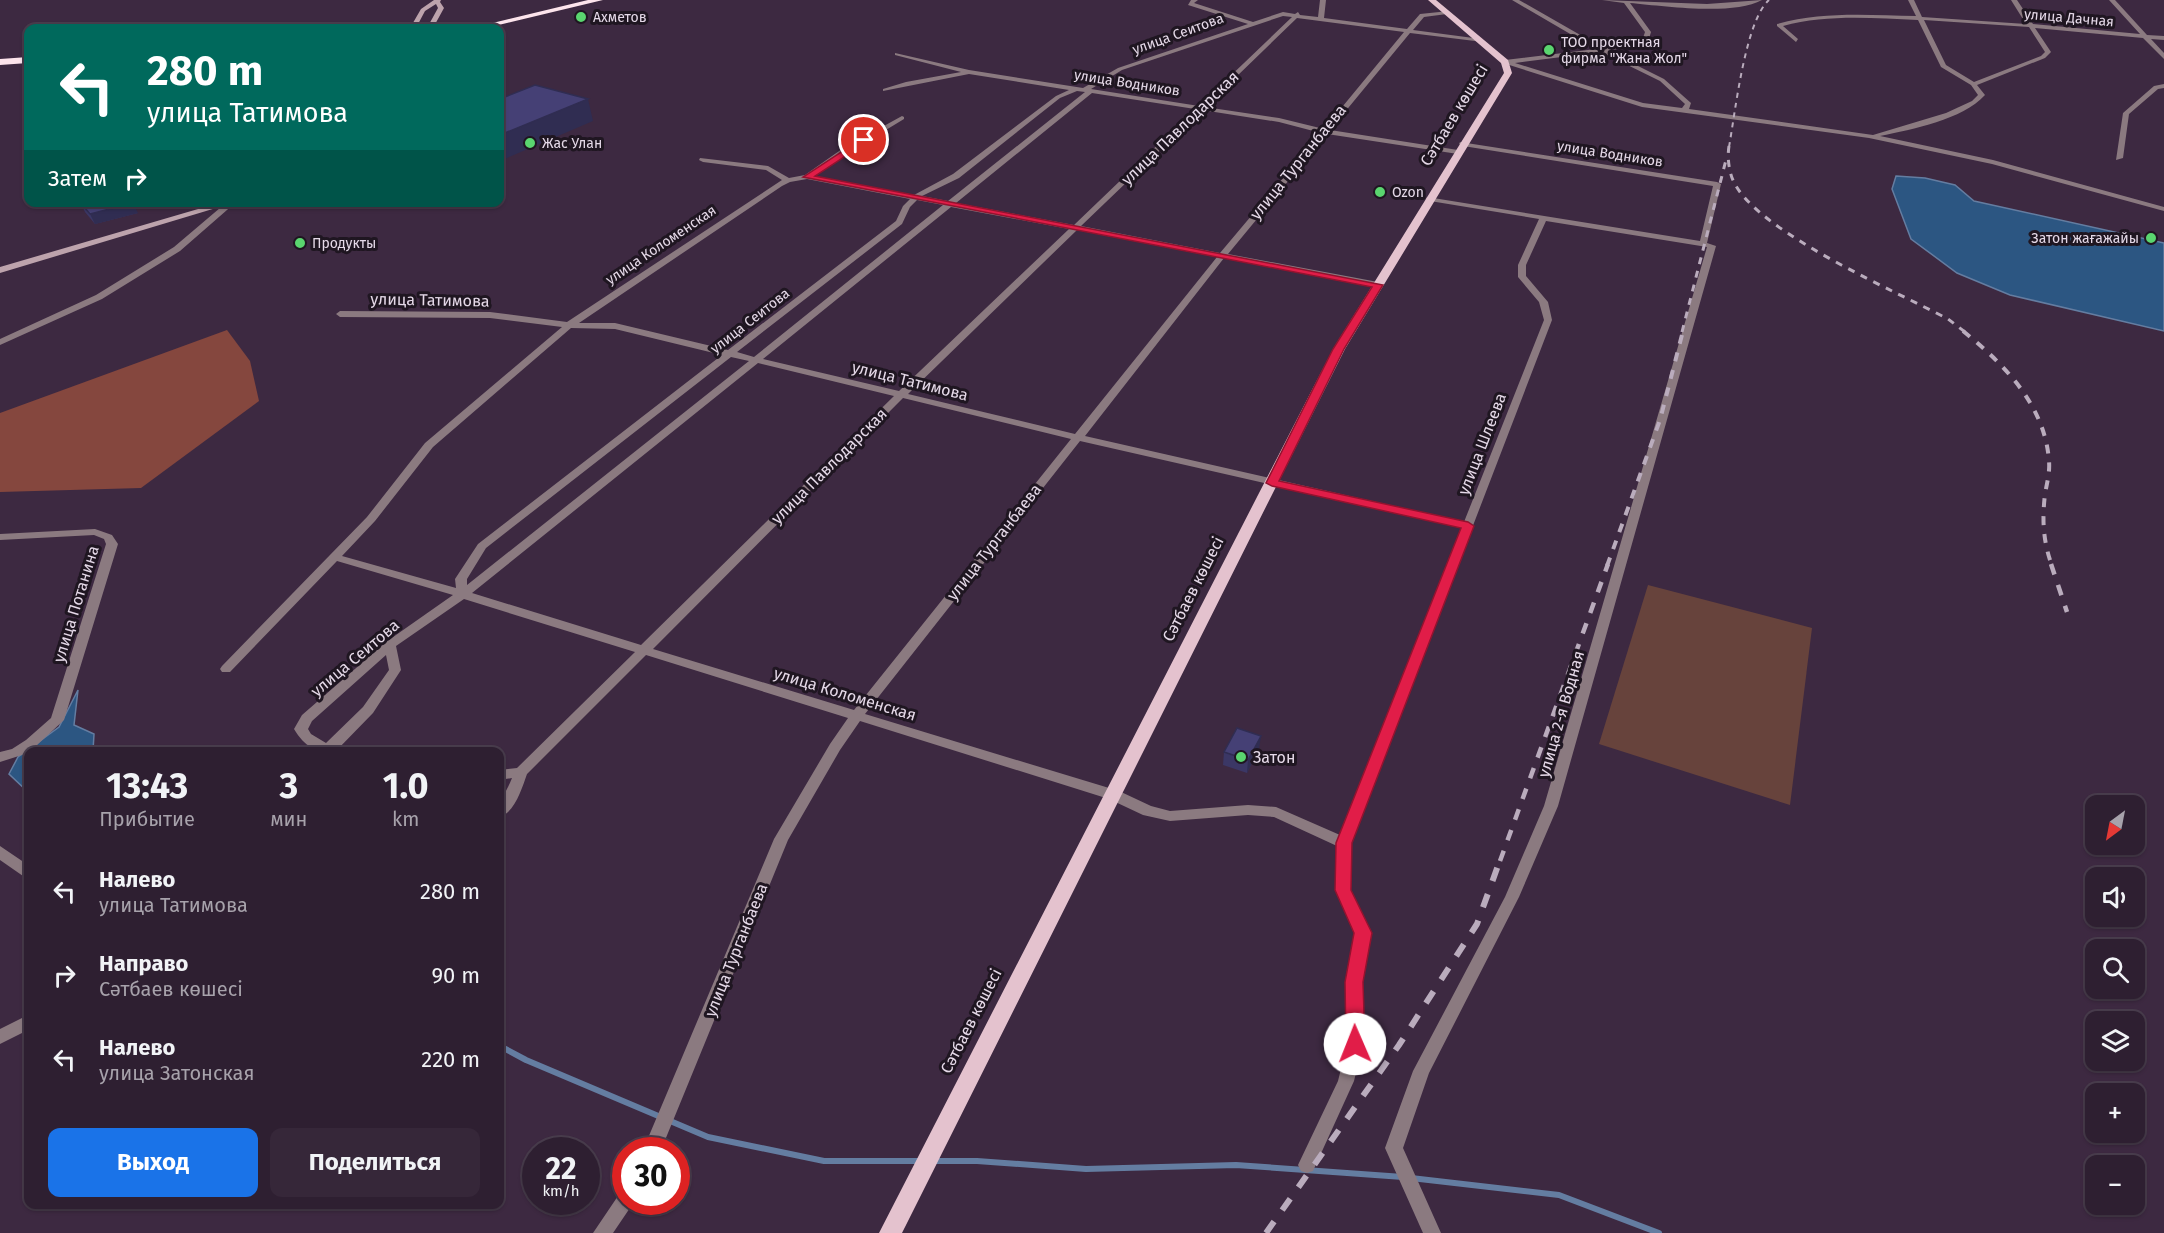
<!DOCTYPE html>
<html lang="ru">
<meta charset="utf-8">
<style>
:root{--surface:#2e1f31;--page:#362739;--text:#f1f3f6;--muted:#a7a2ab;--line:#493d4d;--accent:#1a73e8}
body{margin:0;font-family:"Fira Sans",sans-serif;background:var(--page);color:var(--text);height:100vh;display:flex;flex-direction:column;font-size:22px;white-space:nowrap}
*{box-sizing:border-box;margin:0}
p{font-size:20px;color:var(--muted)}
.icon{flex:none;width:33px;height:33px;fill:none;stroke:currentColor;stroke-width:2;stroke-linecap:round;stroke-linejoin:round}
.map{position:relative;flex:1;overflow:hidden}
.details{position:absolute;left:24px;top:747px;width:480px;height:462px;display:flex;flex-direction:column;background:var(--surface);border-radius:12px;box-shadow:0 2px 4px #0004,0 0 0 2px var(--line)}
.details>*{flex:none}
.hud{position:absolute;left:24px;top:24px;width:480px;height:183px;border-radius:12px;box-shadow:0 2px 4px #0004,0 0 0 2px var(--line);background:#00695c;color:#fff;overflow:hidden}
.needle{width:39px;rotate:212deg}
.fabs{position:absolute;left:2085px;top:795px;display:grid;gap:12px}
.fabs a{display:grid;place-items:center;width:60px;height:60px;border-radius:12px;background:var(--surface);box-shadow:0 2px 4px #0004,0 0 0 2px var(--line);font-size:30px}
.speed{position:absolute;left:522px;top:1137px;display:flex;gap:12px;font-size:30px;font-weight:700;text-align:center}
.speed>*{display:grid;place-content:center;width:78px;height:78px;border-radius:50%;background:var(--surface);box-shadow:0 2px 4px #0004,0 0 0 2px var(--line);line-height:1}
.speed small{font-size:15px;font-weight:400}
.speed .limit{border:9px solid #d22;background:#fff;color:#111}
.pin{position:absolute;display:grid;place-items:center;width:51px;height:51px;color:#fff;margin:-26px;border:3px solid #fff;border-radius:50%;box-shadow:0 2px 6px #0007}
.me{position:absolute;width:66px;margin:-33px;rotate:359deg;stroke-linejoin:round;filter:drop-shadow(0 0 4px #0008)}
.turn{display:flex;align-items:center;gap:21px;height:126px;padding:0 24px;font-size:27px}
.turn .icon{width:78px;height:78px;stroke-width:2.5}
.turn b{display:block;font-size:42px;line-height:51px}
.then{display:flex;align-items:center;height:57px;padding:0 24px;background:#0003;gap:12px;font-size:22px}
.eta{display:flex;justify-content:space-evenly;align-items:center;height:102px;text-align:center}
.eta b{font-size:36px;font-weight:700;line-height:42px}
.primary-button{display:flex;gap:12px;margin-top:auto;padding:12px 24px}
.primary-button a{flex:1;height:69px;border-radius:12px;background:var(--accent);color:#fff;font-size:24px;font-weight:700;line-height:69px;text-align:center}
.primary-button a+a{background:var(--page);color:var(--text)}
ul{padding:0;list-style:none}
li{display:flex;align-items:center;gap:18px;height:84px;padding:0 24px}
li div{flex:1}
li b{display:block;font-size:22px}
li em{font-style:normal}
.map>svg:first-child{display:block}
</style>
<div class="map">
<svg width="2164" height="1233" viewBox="0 0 2164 1233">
<rect width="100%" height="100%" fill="#3d2941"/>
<path fill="#67433c" d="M1648 585 1812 628 1790 805 1599 744Z"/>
<path fill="#85473e" d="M227 330 250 361 259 401 141 488 0 492V413Z"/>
<path fill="#2c5682" stroke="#647da1" stroke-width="1.5" d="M1896 176 1925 178 1955 185 1974 201 2164 243V331L2010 295 1957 273 1911 239 1892 189Z
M78 690 74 725 94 734 93 751 28 752V792L9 774 18 757 59 727Z"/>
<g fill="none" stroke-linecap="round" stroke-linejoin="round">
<path stroke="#647da1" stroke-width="6" d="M500 1046 526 1060 708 1137 824 1161H921
M932 1161H977L1086 1169 1236 1165 1403 1177
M1411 1178 1559 1195 1659 1233"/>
<path fill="#8b7a80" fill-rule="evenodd" d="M1191 0H1198L1194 3 1253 22 1283 12 1295 14 1298 12 1300 15 1318 17 1320 0H1326L1324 18 1407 29 1420 14 1449 11 1447 14 1424 17 1413 30 1481 39 1483 42 1410 33 1330 130 1458 150 1462 152 1458 154 1327 134 1228 254 1378 282 1381 283V287L1224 258 1085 436 1464 522 1544 320 1539 302 1518 277V265L1539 219 1430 201 1426 199 1427 197 1700 241 1713 186 1463 146 1459 144 1460 142 1717 182 1721 184 1707 243 1716 246 1558 806 1519 897 1429 1073 1403 1148 1441 1233H1423L1385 1148 1413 1071 1505 897 1544 806 1707 247 1546 221 1526 265V276L1548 302 1552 320 1351 843 1350 890 1371 933 1362 982 1363 1044 1354 1081 1313 1171 1307 1173 1301 1171 1298 1165 1338 1081 1347 1044 1346 982 1355 933 1336 890 1337 846 1274 817 1248 815 1170 821 1143 815 1109 799 860 721 840 750 788 840 661 1150H643L774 839 830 744 848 718 646 655 527 774C522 788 515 812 500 817 498 800 506 794 512 778L500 780V770L517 768 635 652 464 599 396 646 401 670 373 713 335 752C315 752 305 747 294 729L302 715 386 642 453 595 337 561 230 672H222L220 669 222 666 367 517 425 443 562 327 490 318 340 317 336 314 340 311 490 312 567 322 782 180 766 170 703 162 699 160 700 158 768 166 789 178 805 175 842 149 902 116 904 117V119L848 153 813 176 914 195 953 174 1056 96 1069 90 969 74 883 91V89L906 82 961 72 895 55V53L969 70 1083 88 1118 68 1248 24 1188 5ZM1283 16 1292 17 1199 106 1091 89 1122 70ZM1297 18 1404 32 1324 129 1279 118 1205 107ZM1077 91 1085 92 948 201 922 196 959 178 1060 98ZM1092 93 1195 109 1074 225 956 203ZM1202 110 1279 122 1321 133 1220 253 1081 226ZM807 179 910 199 903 206 896 221 728 350 615 323H579L782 186 790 182ZM917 200 943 205 754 357 737 352 902 224 910 207ZM951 207 1069 229 899 391 763 359ZM1077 230 1217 257 1075 434 908 394ZM571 328 615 329 722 355 478 544 455 579 456 588 342 556 375 521 433 447ZM731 357 749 361 467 585V579L486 548ZM758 363 894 396 641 645 472 593ZM903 398 1071 439 854 710 653 649ZM1080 441 1461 528 1340 835 1276 807 1248 805 1170 811 1151 806 1119 791 865 714ZM386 655 389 670 363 707 326 743 311 734 308 729 312 721Z
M1512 0H1519L1603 48 1642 41 1645 32 1624 3 1602 0 1707 4 1762 0C1733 16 1664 6 1630 3L1651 32 1648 42 1608 51 1664 79 1691 103 1689 109 1873 135 1946 113 1972 101 1978 95 1971 85 1941 67 1918 20C1873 18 1826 14 1783 26L1798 39 1796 42 1777 26V24C1822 11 1869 15 1916 16L1908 0H1914L1922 17 2026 24 2011 0H2017L2033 24 2140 34 2109 0H2115L2147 35 2164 36V40L2151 39 2164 53V59L2143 38 2035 28 2051 52 2045 58 1977 85 1985 95C1962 120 1913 129 1880 136L1993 160 2164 207V211L1992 164 1869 138 1642 107 1503 63 1502 62 1505 60 1596 49ZM1924 20 2029 27 2045 52 2041 56 1974 82 1946 65ZM1601 52 1660 81 1685 104 1682 108 1643 103 1515 63Z
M2164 84V88L2158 89 2129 114 2123 158 2116 160 2123 113 2154 86Z
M227 202 235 203 180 251 102 299 0 345V339L96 295 174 247Z
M95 529 112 535 118 544 64 720 36 746 22 755 0 762V752L12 749 26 740 51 718 106 544 104 539 94 535 0 540V534Z
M0 846 28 865V878L23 876 0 860Z
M28 1015V1030L0 1044V1029Z
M626 1191V1202H634L613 1233H593L620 1193Z"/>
<path fill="#bda3ac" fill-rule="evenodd" d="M434 0H441L440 2 444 8 433 28H427L438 8 436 4 425 11 416 28H410L421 9Z
M222 202H236L0 273V267Z"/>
<path fill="#e4c2ce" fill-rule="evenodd" d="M1428 0H1436L1508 60 1512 73 1345 349 902 1233H879L1333 349 1504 73 1501 63Z"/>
<path fill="#fde4ec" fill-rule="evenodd" d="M588 0H603L486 28H472Z
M28 57V63L0 65V59Z"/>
<path stroke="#baacbd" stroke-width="2" stroke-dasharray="5 5" stroke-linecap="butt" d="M1729 147C1735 114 1745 21 1769 0"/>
<path stroke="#baacbd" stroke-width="3" stroke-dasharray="7 7" stroke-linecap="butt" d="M1729 146C1727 158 1729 175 1736 186 1765 235 1895 291 1948 319L1965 332
M1682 332 1727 156"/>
<path stroke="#baacbd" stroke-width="4" stroke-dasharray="9 9" stroke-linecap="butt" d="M1963 331C2004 364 2045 405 2049 461 2050 472 2047 483 2045 494 2042 520 2043 541 2052 566
M1607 566 1660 420 1683 331"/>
<path stroke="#baacbd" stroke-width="4.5" stroke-dasharray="11 11" stroke-linecap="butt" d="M2051 564 2067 612
M1500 861 1608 564"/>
<path stroke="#baacbd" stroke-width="6" stroke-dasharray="14 14" stroke-linecap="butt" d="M1266 1233 1399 1045 1477 924 1500 860"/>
</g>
<path fill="#3b3765" d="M80 202 138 213 95 224 85 212Z
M252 202H301L294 208 253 206Z
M1259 749 1247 773 1223 765 1224 752Z"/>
<path fill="#302d52" d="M588 99 593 121 500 161V135Z
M292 202H301L294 208Z
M133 203 138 213 95 224 90 214Z
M1261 736 1259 749 1247 773 1248 760Z"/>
<path fill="#454075" stroke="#302d52" stroke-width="1.5" d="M535 85 588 99 500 135V99Z
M80 202H133V203L90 214Z
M1237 728 1261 736 1248 760 1224 752Z"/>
<path fill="#e11d48" stroke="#92132f" stroke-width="1.5" d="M864 137 867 142 815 176 1383 285 1344 349 1279 481 1468 522 1474 526 1352 843 1351 890 1372 933 1363 982 1365 1044 1362 1050 1355 1052 1349 1050 1346 1044 1345 982 1354 933 1335 890 1336 843 1461 528 1272 486 1266 483 1333 349 1372 287 803 177Z"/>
<g fill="#5ad56f" stroke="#1f1621" stroke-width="2">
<circle cx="581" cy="17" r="6"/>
<circle cx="1549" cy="50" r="6"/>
<circle cx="530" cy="143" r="6"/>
<circle cx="1380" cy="192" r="6"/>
<circle cx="2151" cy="238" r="6"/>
<circle cx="300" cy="243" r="6"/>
<circle cx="1241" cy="757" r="6"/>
</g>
<g text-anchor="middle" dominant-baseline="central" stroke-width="6" stroke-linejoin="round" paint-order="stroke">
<g font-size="14" fill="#e5d9e8" stroke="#1f1621" text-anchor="start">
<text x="593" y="17">Ахметов</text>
<text x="1561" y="42">ТОО проектная<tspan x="1561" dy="16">фирма "Жана Жол"</tspan></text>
<text x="542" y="143">Жас Улан</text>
<text x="1392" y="192">Ozon</text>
<text x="2139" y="238" text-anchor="end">Затон жағажайы</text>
<text x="312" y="243">Продукты</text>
</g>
<g font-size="14" fill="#e5d9e8" stroke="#1f1621">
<text transform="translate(2069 18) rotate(5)">улица Дачная</text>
<text transform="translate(1178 34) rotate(-20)">улица Сеитова</text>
<text transform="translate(1127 83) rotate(9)">улица Водников</text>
<text transform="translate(1610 154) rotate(9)">улица Водников</text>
<text transform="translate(661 245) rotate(-34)">улица Коломенская</text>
<text transform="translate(750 321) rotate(-38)">улица Сеитова</text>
</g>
<g font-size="16" fill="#e5d9e8" stroke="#1f1621">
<text transform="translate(1454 115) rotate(-59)">Сәтбаев көшесі</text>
<text transform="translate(1180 128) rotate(-44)">улица Павлодарская</text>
<text transform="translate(1298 162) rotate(-51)">улица Турганбаева</text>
<text transform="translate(430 300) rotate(1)">улица Татимова</text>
<text transform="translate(910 381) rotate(14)">улица Татимова</text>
<text transform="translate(1482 444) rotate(-69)">улица Шлеева</text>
<text transform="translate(829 466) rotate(-45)">улица Павлодарская</text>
<text transform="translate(994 542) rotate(-52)">улица Турганбаева</text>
<text transform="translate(1193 589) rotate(-63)">Сәтбаев көшесі</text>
<text transform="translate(76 604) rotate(-73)">улица Потанина</text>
<text transform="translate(355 658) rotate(-40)">улица Сеитова</text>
<text transform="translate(845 694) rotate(17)">улица Коломенская</text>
<text transform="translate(1561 714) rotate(-74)">улица 2-я Водная</text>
<text transform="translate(736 950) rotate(-68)">улица Турганбаева</text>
<text transform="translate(971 1021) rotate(-63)">Сәтбаев көшесі</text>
</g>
<g font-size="16" fill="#e5d9e8" stroke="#1f1621" text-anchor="start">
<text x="1253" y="757">Затон</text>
</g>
</g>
</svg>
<div class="fabs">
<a><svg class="needle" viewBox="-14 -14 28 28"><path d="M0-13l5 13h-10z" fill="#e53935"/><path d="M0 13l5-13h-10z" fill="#a7a2ab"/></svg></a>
<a><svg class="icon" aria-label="sound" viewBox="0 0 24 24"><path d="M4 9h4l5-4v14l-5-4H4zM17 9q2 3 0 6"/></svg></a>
<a><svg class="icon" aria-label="search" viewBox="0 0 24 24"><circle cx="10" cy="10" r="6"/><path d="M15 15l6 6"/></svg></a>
<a><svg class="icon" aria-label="layers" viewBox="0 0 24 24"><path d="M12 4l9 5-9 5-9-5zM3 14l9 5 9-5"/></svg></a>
<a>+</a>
<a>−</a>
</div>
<div class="speed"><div>22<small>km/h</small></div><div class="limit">30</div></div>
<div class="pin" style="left:864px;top:140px;background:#d93025"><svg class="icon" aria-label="arrive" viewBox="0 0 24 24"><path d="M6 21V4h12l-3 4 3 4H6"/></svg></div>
<svg class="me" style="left:1355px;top:1044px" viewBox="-20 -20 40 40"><circle r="19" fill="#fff"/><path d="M0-13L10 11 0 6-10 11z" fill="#e11d48"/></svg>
<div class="hud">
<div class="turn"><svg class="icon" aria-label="left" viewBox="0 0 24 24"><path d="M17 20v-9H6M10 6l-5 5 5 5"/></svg><div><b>280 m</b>улица Татимова</div></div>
<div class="then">Затем<svg class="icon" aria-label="right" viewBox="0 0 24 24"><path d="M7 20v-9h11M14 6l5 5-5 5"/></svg></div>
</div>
<section class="details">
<div class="eta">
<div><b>13:43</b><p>Прибытие</p></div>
<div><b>3</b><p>мин</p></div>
<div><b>1.0</b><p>km</p></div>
</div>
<ul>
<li><svg class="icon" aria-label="left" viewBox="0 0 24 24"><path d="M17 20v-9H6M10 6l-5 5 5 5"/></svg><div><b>Налево</b><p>улица Татимова</p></div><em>280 m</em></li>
<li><svg class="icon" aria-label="right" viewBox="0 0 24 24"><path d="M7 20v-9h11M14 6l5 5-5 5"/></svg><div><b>Направо</b><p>Сәтбаев көшесі</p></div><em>90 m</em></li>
<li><svg class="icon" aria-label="left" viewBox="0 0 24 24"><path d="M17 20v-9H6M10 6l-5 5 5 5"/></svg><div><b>Налево</b><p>улица Затонская</p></div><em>220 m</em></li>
</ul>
<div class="primary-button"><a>Выход</a><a>Поделиться</a></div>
</section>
</div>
